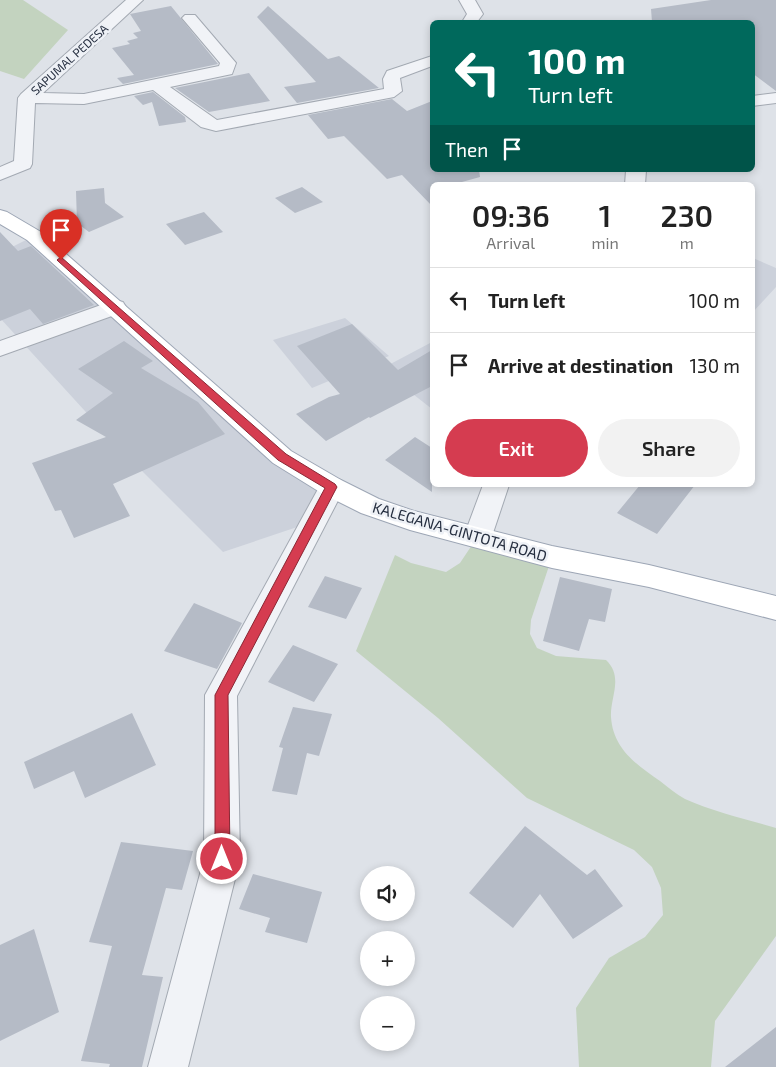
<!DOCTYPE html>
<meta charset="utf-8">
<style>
:root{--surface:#fff;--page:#f2f2f2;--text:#222;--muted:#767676;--line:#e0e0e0;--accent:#d53c50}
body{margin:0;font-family:"Exo 2",sans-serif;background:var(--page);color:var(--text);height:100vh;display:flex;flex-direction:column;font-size:19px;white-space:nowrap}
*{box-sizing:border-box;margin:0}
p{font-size:16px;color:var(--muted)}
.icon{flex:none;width:28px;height:28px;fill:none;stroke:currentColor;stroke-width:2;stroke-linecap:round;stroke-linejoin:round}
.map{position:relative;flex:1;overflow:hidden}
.drawer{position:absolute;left:430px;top:182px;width:325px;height:305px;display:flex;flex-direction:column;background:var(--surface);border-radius:8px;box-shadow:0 2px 8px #0003}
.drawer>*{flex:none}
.guide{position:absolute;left:430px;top:20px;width:325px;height:152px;border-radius:8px;box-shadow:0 2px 8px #0003;background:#00695c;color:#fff;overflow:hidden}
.buttons{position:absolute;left:360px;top:866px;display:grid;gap:10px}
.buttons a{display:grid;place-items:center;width:55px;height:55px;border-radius:50%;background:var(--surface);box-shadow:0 2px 8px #0003;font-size:25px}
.pin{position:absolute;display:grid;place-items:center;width:42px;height:42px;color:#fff;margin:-51px -21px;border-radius:50% 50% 50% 0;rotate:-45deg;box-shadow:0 0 5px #0007}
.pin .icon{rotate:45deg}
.me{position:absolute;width:55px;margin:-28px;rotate:0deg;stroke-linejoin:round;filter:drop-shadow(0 0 4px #0008)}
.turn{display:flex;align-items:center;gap:18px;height:105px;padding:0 15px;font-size:22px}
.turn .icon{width:65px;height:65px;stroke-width:2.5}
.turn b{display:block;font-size:35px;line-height:42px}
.then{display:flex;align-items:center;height:48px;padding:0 15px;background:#0003;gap:10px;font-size:19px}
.eta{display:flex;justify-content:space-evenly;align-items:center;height:85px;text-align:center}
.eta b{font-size:30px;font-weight:600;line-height:35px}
.cta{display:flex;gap:10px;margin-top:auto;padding:10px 15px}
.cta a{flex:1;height:58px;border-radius:30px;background:var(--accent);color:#fff;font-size:20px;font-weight:600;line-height:58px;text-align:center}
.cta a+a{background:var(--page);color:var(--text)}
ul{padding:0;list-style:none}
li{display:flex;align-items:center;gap:15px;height:65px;padding:0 15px;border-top:1px solid var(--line)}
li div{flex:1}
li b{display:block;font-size:19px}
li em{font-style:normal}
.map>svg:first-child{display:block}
</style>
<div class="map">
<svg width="776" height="1067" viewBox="0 0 776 1067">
<rect width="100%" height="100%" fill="#dee2e8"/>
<path fill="#ccd1db" d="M34 236 332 487 315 521 223 552 116 445 0 318V253Z
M753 258 776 268V287L753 312Z
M345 318 389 356 312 388 273 340Z
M432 342V409L381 369Z"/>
<path fill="#c3d3bf" d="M0 0H23L68 30 24 79 0 71Z
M478 536 552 557 531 620 530 634 537 648 556 656 606 660C624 677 610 697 611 717 613 749 637 765 660 781 668 787 676 794 685 799 714 812 746 819 776 828V936L715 1021 711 1067H579L576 1008 609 958 645 937 663 915 661 888 652 867 634 850 527 798 438 718 356 651 395 555 411 563 446 572 460 563Z"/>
<path fill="#b5bbc6" d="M711 0H776V91L752 73V22H652L651 9Z
M171 6 218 64 123 84 117 78 134 75 112 48 130 44 127 41 138 38 133 33 141 31 130 14Z
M268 6 328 59 339 56 379 88 297 103 284 87 316 82 257 17Z
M249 73 270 101 209 112 175 88Z
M153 92 185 117 186 122 159 126 152 102 143 105 134 96Z
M392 99 407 111 432 101V170H479L480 177 451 185H432V206L402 175 387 179 344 136 328 139 308 115Z
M302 187 323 202 295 213 275 198Z
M104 188 105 203 124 217 89 232 77 223 76 191Z
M204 212 223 232 185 245 166 224Z
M0 232 18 251 31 246 94 305 43 324 30 309 0 321Z
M352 324 398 370 432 350V386L370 418 369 417 326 441 296 414 329 397 340 394 297 346Z
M124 341 153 361 141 368 198 402 225 434 113 484 130 516 74 538 61 510 55 511 32 463 106 437 76 420 113 393 78 369Z
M415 437 432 448V492L385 460Z
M640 485H695L657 534 617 513Z
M325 576 362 588 346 619 308 607Z
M560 577 612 589 605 622 589 619 579 651 543 641Z
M194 603 242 623 217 669 164 651Z
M293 645 338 664 314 702 268 682Z
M293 707 332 714 319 756 307 753 297 795 272 791 283 748 279 747Z
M132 713 156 765 85 798 74 771 34 789 24 762Z
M525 826 587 875 595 869 623 906 573 939 540 894 513 928 469 893Z
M121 842 193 851 182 890 166 888 142 975 163 977 142 1067H109L110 1064 81 1061 112 946 89 942Z
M253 874 322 892 307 943 265 932 270 918 239 909Z
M34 929 59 1012 0 1041V945Z
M776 1027V1067H725Z"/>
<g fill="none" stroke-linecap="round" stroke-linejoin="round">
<g stroke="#a3a9b2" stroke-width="2">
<path id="minor" d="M126 0H143L43 93 84 94 219 66 220 63 182 18 185 15H195L236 63 232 74 170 87 217 120 384 89 383 79 387 71 432 56V66L400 78 402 91 394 97 216 131 201 127 153 90 84 104 35 103 32 164 30 168 0 180V167L14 161 18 98 21 94Z
M459 0H475L483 14 477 22H462L467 14Z
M776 93V103L752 106V96Z
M626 170H646L645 185H625Z
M115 300 123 302 126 307 123 312 0 356V341Z
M332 477 341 480 345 487 237 696 240 859 188 1067H148L204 859 205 695 323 480Z
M483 485H509L492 536 488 543 478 546 468 543 464 536Z"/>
</g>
<g stroke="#9da6b5" stroke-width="2">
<path id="major" d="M0 210 7 212 41 232 291 451 341 480 379 499 414 511 552 546 649 565 776 596V620L649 587 552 568 410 530 361 513 323 494 273 463 27 240 0 224Z"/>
</g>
<use href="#minor" fill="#f1f3f7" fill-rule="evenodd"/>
<use href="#major" fill="#fff" fill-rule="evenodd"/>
</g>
<path fill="#d53c50" stroke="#8a2734" d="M61 257 286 454 335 484 337 487 228 695 230 859 228 864 222 866 217 864 215 859V695L325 488 278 460 58 261 57 260Z"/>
<g text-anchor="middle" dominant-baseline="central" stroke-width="5" stroke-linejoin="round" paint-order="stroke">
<g font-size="12" fill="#262f40" stroke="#eef1f6">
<text transform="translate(69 59) rotate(-42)">SAPUMAL PEDESA</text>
</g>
<g font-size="15" fill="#262f40" stroke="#eef1f6">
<text transform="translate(460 531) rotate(16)">KALEGANA-GINTOTA ROAD</text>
</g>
</g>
</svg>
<div class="buttons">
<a><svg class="icon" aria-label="sound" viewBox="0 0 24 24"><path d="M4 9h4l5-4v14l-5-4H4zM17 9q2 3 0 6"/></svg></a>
<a>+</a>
<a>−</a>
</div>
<div class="pin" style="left:61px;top:260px;background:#d93025"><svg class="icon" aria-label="arrive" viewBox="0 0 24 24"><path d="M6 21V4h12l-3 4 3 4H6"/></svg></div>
<svg class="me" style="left:222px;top:859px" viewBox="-20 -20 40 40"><circle r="17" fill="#d53c50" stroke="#fff" stroke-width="3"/><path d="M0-11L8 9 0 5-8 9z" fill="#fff"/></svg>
<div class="guide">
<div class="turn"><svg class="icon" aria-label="left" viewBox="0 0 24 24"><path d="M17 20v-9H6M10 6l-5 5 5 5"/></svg><div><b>100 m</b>Turn left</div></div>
<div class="then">Then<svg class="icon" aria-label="arrive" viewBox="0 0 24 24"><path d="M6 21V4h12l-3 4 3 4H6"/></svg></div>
</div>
<section class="drawer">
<div class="eta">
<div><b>09:36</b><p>Arrival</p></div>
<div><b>1</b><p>min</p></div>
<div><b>230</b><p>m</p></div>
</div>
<ul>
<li><svg class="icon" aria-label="left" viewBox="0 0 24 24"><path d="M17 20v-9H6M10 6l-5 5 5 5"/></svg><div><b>Turn left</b></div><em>100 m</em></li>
<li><svg class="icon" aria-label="arrive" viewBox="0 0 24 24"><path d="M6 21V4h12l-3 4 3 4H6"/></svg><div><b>Arrive at destination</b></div><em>130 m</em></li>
</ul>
<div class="cta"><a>Exit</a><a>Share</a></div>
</section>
</div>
